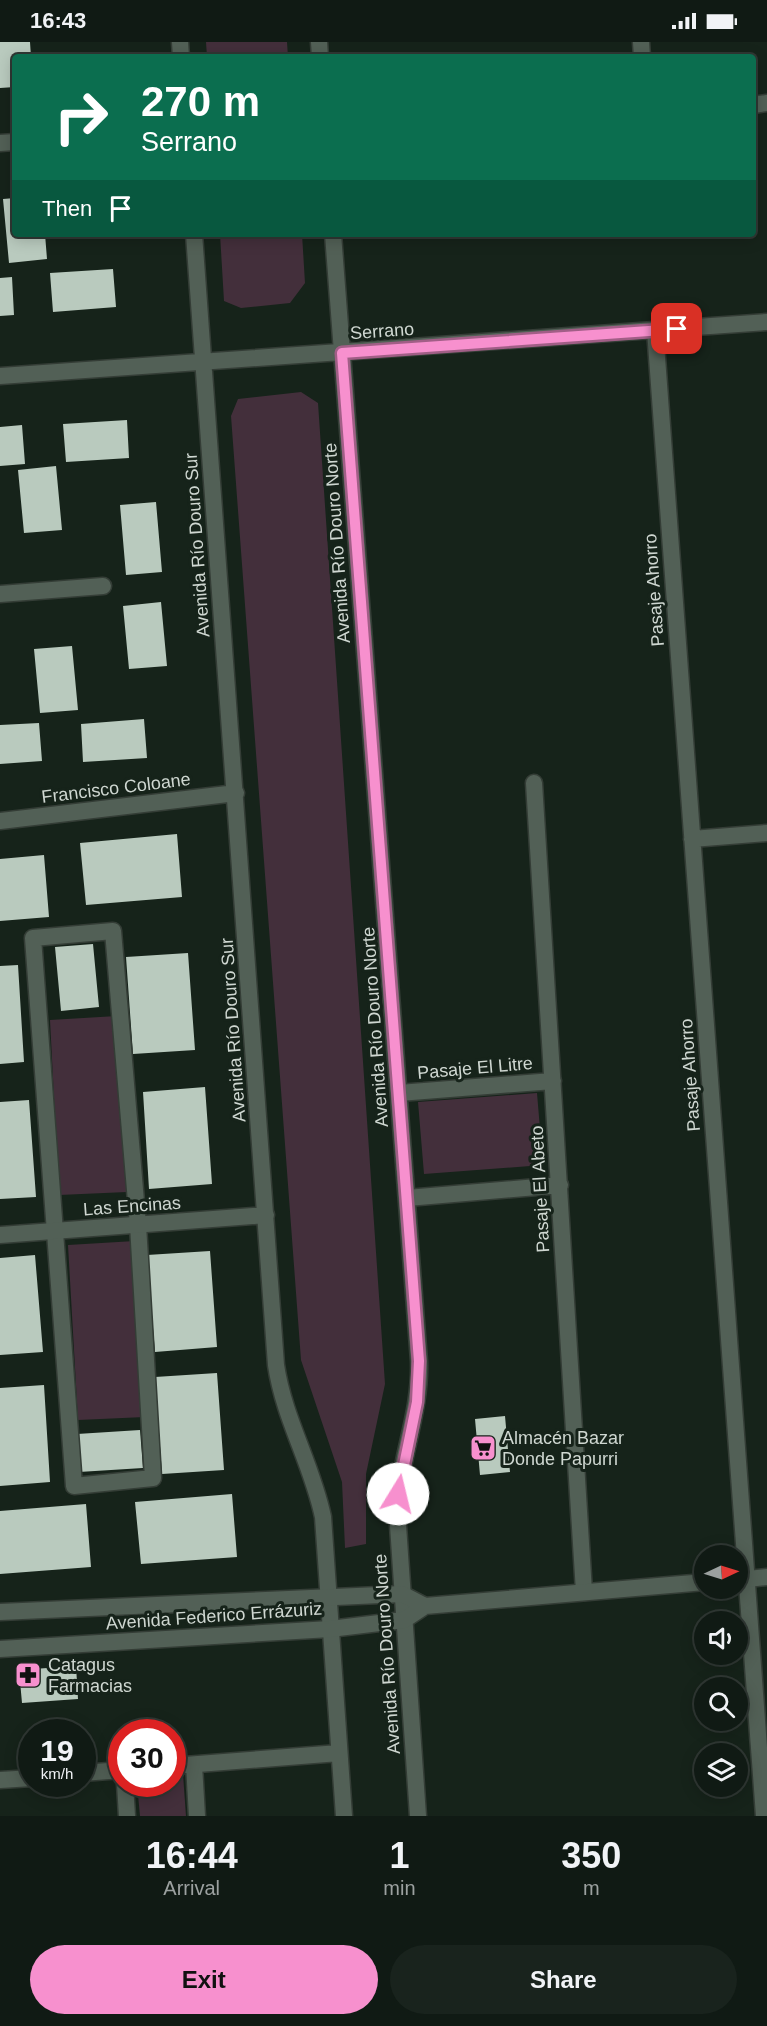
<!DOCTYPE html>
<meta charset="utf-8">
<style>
:root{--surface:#101a14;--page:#19231d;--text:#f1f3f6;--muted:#9ca1a0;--line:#303834;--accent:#f790ce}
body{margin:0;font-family:Helvetica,sans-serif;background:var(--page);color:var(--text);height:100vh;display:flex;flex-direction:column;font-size:22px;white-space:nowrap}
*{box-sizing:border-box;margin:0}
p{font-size:20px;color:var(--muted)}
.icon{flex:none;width:33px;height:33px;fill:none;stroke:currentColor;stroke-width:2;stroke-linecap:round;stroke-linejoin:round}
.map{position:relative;height:1774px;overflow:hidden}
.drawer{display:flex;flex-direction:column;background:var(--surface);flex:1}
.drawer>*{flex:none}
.banner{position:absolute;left:12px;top:12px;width:744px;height:183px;border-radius:6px;box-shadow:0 3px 15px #0003,0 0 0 2px var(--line);background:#0b6e4f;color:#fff;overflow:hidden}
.needle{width:39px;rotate:86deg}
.tools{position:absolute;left:694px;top:1503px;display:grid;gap:12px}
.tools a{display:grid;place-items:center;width:54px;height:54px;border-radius:50%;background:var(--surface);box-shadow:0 3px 15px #0003,0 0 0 2px var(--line);font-size:30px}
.speed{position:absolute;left:18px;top:1677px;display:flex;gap:12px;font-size:30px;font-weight:700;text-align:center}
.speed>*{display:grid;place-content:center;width:78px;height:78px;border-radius:50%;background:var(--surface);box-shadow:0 3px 15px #0003,0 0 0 2px var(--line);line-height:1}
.speed small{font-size:15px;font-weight:400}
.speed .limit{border:9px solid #d22;background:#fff;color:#111}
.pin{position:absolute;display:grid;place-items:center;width:51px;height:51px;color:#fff;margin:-26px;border-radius:12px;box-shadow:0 3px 9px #0006}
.me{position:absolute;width:66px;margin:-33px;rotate:9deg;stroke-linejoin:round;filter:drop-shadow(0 0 4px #0008)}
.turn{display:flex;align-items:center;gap:21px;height:126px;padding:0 30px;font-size:27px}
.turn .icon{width:78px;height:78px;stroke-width:2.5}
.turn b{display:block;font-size:42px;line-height:51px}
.then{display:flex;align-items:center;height:57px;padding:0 30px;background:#0003;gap:12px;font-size:22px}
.eta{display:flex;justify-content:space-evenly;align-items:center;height:102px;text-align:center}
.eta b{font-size:36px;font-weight:600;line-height:42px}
.action{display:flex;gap:12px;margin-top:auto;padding:12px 30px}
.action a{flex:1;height:69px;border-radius:36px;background:var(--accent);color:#111;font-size:24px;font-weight:600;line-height:69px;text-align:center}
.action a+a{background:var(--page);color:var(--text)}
.status{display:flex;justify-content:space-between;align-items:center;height:42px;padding:0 30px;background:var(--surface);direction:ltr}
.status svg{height:16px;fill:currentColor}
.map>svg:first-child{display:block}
</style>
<div class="status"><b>16:43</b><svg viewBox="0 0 49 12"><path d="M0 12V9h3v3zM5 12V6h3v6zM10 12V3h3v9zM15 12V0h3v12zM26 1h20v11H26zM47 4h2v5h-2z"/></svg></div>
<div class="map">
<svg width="767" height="1774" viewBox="0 0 767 1774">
<rect width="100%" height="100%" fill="#16231a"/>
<path fill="#432f3b" d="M206 0H287L288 15H207Z
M220 192H302L305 241 290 261 241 266 224 259Z
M301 350 318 361 385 1342 366 1432V1502L345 1506 342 1440 301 1318 231 374 238 357Z
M117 974 127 1150 59 1153 50 978Z
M537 1051 543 1123 424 1132 418 1060Z
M135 1199 145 1375 78 1378 68 1203Z
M183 1732 186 1774H140L137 1742H172L173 1733Z"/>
<path fill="#b9cabe" d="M0 0H30L31 15H15V45L0 46Z
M122 10V15H90V13Z
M15 156V192H45L47 217 9 221 3 157Z
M113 227 116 265 53 270 50 231Z
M12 235 14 273 0 274V236Z
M127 378 129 416 66 420 63 382Z
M22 383 25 422 0 424V385Z
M56 424 62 488 24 491 18 428Z
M156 460 162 530 126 533 120 463Z
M161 560 167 624 129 627 123 564Z
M72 604 78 668 40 671 34 607Z
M144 677 147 716 83 720 81 682Z
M39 681 42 719 0 722V683Z
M177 792 182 855 86 863 80 801Z
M44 813 49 875 0 879V817Z
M93 902 99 965 61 969 55 905Z
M188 911 195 1008 133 1012 126 915Z
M18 923 24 1020 0 1022V924Z
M205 1045 212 1142 149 1147 143 1050Z
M29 1058 36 1155 0 1157V1060Z
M210 1209 217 1305 155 1310 147 1213Z
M35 1213 43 1310 0 1313V1216Z
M217 1331 224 1428 162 1432 155 1335Z
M44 1343 50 1440 0 1444V1346Z
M505 1374 510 1430 480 1433 475 1377Z
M140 1388 143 1426 79 1430 77 1392Z
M232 1452 237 1515 141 1522 135 1460Z
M86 1462 91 1525 0 1532V1469Z
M76 1624 78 1657 22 1661 19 1628Z"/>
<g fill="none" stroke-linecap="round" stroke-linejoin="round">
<g stroke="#343d36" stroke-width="19">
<path id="service" d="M0 101 15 100
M0 552 103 544
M113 889 138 1183 153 1436 74 1444 33 896Z"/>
</g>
<g stroke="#343d36" stroke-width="19">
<path id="minor" d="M180 0 181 15
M319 0 320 15
M641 0 642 15
M753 63 767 61
M194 192 276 1323C284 1377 312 1422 323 1475L344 1774
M333 192 419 1319C421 1371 399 1418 397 1469L418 1774
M655 288 764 1774
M0 334 767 280
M534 741 584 1550
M0 779 236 751
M692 797 767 791
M399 1051 553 1039
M407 1156 560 1143
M0 1193 266 1173
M194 1723 197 1774
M172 1724 339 1711
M82 1731 122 1728
M0 1738 32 1736
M125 1742 127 1774"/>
</g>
<g stroke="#343d36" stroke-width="19">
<path id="tertiary" d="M738 1538 767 1535
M0 1570 402 1552 425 1564
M0 1607 330 1587 404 1578 425 1564 705 1540"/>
</g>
<use href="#service" stroke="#526056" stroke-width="16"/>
<use href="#minor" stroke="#526056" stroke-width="16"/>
<use href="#tertiary" stroke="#526056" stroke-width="16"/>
</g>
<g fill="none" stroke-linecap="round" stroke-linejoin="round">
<g stroke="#a15e86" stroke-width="15">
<path id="route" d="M398 1452 417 1360 419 1319 342 311 677 287"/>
</g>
<use href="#route" stroke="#f790ce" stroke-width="10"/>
</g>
<defs>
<g id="supermarket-square" transform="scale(1.35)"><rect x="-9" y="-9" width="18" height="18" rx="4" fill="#f790ce" stroke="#16231a"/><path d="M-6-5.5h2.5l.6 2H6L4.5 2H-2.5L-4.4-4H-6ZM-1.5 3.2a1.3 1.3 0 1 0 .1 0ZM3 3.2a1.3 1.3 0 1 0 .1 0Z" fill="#111"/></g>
<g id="pharmacy-square" transform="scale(1.35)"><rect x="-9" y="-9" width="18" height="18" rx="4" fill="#f790ce" stroke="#16231a"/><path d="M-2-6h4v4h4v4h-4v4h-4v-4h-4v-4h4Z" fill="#111"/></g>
</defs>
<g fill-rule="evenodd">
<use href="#supermarket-square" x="483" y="1406"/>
<use href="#pharmacy-square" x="28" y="1633"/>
</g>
<g text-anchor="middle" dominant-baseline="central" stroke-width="6" stroke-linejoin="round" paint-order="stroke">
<g font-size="18" fill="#cfd7d1" stroke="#16231a">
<text transform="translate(382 289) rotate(-4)">Serrano</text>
<text transform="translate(337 501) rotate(-94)">Avenida Río Douro Norte</text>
<text transform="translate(197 503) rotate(-94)">Avenida Río Douro Sur</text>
<text transform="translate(654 548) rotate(-94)">Pasaje Ahorro</text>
<text transform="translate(116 746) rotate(-7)">Francisco Coloane</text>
<text transform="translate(375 985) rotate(-94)">Avenida Río Douro Norte</text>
<text transform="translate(233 988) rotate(-94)">Avenida Río Douro Sur</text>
<text transform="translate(475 1026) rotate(-5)">Pasaje El Litre</text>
<text transform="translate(690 1033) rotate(-94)">Pasaje Ahorro</text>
<text transform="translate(540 1147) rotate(-93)">Pasaje El Abeto</text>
<text transform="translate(132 1164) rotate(-4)">Las Encinas</text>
<text transform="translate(214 1574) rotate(-4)">Avenida Federico Errázuriz</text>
<text transform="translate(387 1612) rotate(-94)">Avenida Río Douro Norte</text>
</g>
<g font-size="18" fill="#cfd7d1" stroke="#16231a" text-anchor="start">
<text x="502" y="1396">Almacén Bazar<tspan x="502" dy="21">Donde Papurri</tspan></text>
<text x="48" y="1623">Catagus<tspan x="48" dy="21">Farmacias</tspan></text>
</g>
</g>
</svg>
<div class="tools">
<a><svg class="needle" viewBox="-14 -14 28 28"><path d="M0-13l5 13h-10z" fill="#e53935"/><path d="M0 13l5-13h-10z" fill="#9ca1a0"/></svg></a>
<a><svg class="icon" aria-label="sound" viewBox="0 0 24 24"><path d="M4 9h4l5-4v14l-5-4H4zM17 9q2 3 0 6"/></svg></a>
<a><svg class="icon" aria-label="search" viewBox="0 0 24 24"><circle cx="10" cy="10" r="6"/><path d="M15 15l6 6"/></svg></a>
<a><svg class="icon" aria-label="layers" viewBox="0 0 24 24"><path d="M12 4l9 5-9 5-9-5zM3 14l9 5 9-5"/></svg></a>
</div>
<div class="speed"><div>19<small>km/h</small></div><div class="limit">30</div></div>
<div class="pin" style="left:677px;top:287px;background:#d93025"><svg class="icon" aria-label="arrive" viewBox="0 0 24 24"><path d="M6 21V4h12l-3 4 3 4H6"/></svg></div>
<svg class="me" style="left:398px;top:1452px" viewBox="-20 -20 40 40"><circle r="19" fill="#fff"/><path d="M0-13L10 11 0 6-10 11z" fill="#f790ce"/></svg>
<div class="banner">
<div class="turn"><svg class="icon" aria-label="right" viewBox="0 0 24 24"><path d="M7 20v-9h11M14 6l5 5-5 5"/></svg><div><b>270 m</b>Serrano</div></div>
<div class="then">Then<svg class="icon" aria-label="arrive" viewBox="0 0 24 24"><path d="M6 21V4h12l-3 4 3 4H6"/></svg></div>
</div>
</div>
<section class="drawer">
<div class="eta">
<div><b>16:44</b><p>Arrival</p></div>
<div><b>1</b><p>min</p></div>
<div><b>350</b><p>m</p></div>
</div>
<div class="action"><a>Exit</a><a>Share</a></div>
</section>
